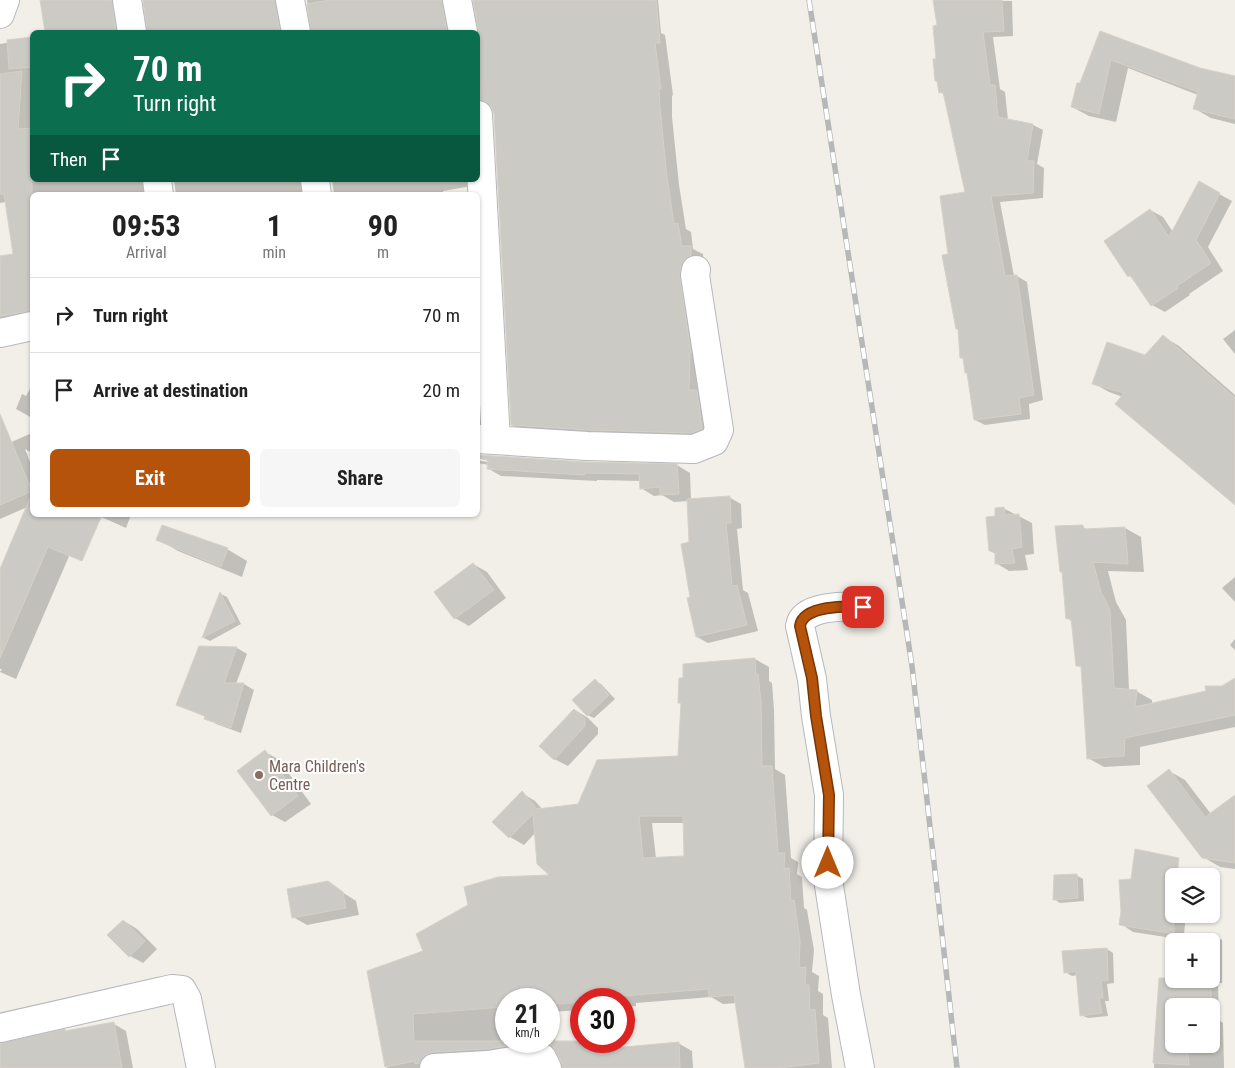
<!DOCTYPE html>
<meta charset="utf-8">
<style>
:root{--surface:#fff;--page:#f6f6f6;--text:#222;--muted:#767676;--line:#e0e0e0;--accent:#b45309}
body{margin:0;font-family:"Roboto Condensed",sans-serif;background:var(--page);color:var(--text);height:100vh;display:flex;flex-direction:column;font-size:19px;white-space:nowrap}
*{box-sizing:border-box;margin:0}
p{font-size:16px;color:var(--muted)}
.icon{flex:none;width:28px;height:28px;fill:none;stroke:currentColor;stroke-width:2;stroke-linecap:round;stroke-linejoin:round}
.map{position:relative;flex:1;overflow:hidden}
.panel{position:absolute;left:30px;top:192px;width:450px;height:325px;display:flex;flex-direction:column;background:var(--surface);border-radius:8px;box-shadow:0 1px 4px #0004}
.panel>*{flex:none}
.top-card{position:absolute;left:30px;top:30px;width:450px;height:152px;border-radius:8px;box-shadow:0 1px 4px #0004;background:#0b6e4f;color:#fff;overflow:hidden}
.tools{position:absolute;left:1165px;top:868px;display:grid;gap:10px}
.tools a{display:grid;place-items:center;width:55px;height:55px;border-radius:8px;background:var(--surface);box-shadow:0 1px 4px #0004;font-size:25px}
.speed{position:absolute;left:495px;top:988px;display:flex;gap:10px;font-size:25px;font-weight:700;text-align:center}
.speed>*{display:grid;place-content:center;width:65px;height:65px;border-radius:50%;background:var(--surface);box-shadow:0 1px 4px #0004;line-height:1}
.speed small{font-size:12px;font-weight:400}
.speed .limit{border:8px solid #d22;background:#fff;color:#111}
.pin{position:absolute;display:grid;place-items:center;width:42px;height:42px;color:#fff;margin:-21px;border-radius:10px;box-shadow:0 2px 8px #0006}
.me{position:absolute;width:55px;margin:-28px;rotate:0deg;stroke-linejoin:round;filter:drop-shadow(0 0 4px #0008)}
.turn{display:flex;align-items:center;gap:18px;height:105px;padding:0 20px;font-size:22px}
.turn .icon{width:65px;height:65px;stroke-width:2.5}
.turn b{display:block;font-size:35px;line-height:42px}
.then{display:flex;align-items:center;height:48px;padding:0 20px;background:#0003;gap:10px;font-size:19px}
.eta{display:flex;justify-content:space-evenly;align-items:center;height:85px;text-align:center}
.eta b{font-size:30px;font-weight:700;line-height:35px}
.cta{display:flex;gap:10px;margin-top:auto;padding:10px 20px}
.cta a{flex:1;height:58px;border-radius:8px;background:var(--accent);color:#fff;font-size:20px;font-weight:700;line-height:58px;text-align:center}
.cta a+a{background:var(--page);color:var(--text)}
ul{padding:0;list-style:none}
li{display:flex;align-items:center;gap:15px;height:75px;padding:0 20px;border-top:1px solid var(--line)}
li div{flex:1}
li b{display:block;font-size:19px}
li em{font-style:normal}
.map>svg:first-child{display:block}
</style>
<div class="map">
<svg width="1235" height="1068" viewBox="0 0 1235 1068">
<rect width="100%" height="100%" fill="#f1efe8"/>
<path fill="#0003" fill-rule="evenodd" d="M41 0H126L127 32H47Z
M144 0H289L291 32H148Z
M307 0H456L458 32H312Z
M474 0H658L661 33 665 35 673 95 672 96V117L679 185 686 229 691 232 693 249 703 254 715 436 525 432 512 425 495 114 492 106H490L483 108 478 114V40L480 30Z
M935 0 1012 1 1013 36 993 37 1000 89 1005 92 1008 120 1033 125 1043 130 1037 164 1044 168 1043 198 1000 202 1014 276H1017L1027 282 1043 400 1029 404 1030 419 985 425 975 420 968 374 966 372 964 359 962 358 949 255 967 194 945 95 940 92 937 60 939 26Z
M1101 32 1200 69 1235 78V124L1211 118 1195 109 1198 95 1128 68 1116 122 1089 116 1072 107Z
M24 40 32 45 31 129H32V180H156L155 195H32V319L0 329V257L14 255 6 202 0 203V44Z
M174 180H314L313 195H176Z
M332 180H478V185L443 191V195H334Z
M1199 183 1232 201 1208 247 1223 271 1189 294 1190 295 1165 312 1152 305 1135 279 1129 276 1150 210 1163 217 1173 232Z
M478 254 492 430 478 438Z
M1235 330V354L1223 339Z
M1164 337 1179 346 1235 395V503L1123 397 1109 392 1093 383 1145 356Z
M32 385V418L16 409 22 394 26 396Z
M32 433V453L25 449 32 467V505L0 519V447Z
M478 456 586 463 677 465 690 473 691 500 729 497 741 504 742 528 737 529 743 590 748 593 758 631 708 643 697 637 691 598 688 501 674 502 662 495 654 496 641 488V481L597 480V481L501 476 489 469V465L478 463V461L492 462 478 458Z
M1003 508 1032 523 1034 554 1025 555 1028 570 1009 571 996 563V554L990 551 996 517Z
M97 515H131L126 528Z
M21 522 73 547 16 679 0 672 2 669H0V572Z
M1083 527 1088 530 1125 528 1141 537 1144 572 1108 571 1116 602 1126 620 1129 690 1136 691 1152 700V705L1207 692 1222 687 1235 679V727L1140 747V765L1104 767 1088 758 1082 668 1077 665 1073 622 1067 618Z
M158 539 227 549 247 561 242 577 178 551Z
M473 564 487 572 506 598 469 626 455 618 436 593Z
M1235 577V602L1222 588Z
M221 594 227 597 241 624 210 641 204 638Z
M1235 639V650L1230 645Z
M200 647 237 648 247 654 236 684H244L254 690 241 733 216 724 206 717 178 705Z
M755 659 769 667V681L772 683 774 710 775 769 785 775 791 858 798 862 797 874 802 877 804 908 807 910 814 950 812 972 819 976 818 991 823 994V1015L828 1018 832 1068H746L743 1053 737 1003 723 1004 711 997 636 1003V1006L624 1007V999H581V1010L551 1012 556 1049 434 1068H387L369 972 425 951 552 876 536 832 524 845 510 837 494 822 522 793 535 801 543 810 579 806 679 757 682 704 679 703 685 679 684 665ZM652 823H684L685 857 656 858ZM506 999H549V1041H506Z
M595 681 601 684 615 699 594 718 587 715Z
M575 710 588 718 598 728V734L568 766 554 759Z
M265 752 278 759 311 804 285 822 272 815Z
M1169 771 1185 780 1211 814 1235 796V869L1220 867 1203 857Z
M1076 875 1083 879 1084 901 1060 903 1054 899Z
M328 883 356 901 359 915 307 925 293 917Z
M1174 914H1186L1184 934H1192L1195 936H1214L1222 940V983H1218L1219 1020 1223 1023 1224 1068H1154L1159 997 1170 996 1172 938 1133 932 1121 924ZM1174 941H1211V979H1174ZM1174 1006H1211V1044H1174Z
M124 921 137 929 157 949 143 963 130 956Z
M1107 949 1113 953 1114 983 1107 984 1109 1001H1105L1108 1016 1088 1018 1081 1015 1078 975 1072 976 1065 972 1063 952Z
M114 1024 126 1031 133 1068H0V1044Z
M678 1043 692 1051 693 1068H564Z"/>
<path fill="#cccac5" stroke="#d6d1c6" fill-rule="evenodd" d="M40 0H112L116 32H45Z
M143 0H275L280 32H147Z
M330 0H442L447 32H311L307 4Z
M473 0H656L660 43H655L661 89H659L660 108 667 177 674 224 678 223 682 246H691V255L684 260 681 267 680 277 691 353 690 354 689 390H697L702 429 691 433 588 430 511 425 494 114 491 106 485 101 479 100 478 96 481 95 478 73V29Z
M933 0H1002L1004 31 983 32 990 85H995L998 117 1033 124 1027 161H1034L1033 193 991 196 1005 276 1017 275 1034 395 1019 398 1021 414 974 420 967 373H965L963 358H960L958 329H956L942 255 948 254 940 196 965 192 943 92 939 93 937 81H935L933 59H936L933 26 937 25Z
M1100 31 1200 68 1235 76V119L1193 109 1198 92 1111 60 1099 114 1071 107 1077 83H1080Z
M32 37V67L9 69 7 40Z
M22 71 18 129 32 128V311L0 316V256L13 254 4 194H0V74Z
M1199 181 1220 193 1196 240 1211 263 1177 286 1178 288 1151 306 1130 275 1128 277 1104 241 1150 209 1169 237Z
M1163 335 1235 398V505L1115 404 1124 393 1092 384 1107 342 1145 355Z
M0 414 32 491 0 505Z
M478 455 586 462 677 464 679 494 660 495V487L640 489 639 474 585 473 584 475 487 469 488 460 478 457Z
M32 493V515H102L82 561 48 547 0 658V569Z
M730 496 731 523H726L732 586 737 585 747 625 696 637 687 598 690 597 681 544 689 542 687 499Z
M1004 507 1005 515 1019 514 1022 547 1012 549 1015 563 995 564V551H989L986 517 995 516V508Z
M162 525 228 548 221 567 156 540Z
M1083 525 1084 529 1125 527 1128 564 1093 562 1101 592 1110 610 1114 688 1137 690 1135 707 1206 691 1205 686H1222L1235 678V715L1125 738 1124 756 1087 759 1081 666H1076L1071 618 1066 619 1062 572H1060L1055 526Z
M473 563 494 590 454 619 434 592Z
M220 592 235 621 202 638Z
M199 646 237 647 224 683H244L231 728 204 719 205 716 176 705Z
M755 658 756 674H758L761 702 762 766H772L778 853H785L784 869 789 868 791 901 794 900 800 941 799 968 806 967 805 985H809L810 1010 815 1009 819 1063 778 1068H745L734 995 709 997 708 989 623 996V999H581V1002L556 1004V999H503L504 1007 413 1014 414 1041H590L591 1050 679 1042 680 1068H562L561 1061 552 1046 546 1043 536 1042 486 1049 433 1052 425 1055 420 1063 415 1064V1061L385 1067 367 971 423 951 416 934 468 905 464 887 498 877 549 875 537 864 533 814 509 838 492 822 522 791 537 809 578 804 597 760 678 756 681 703H678L679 678H683V664ZM639 816H683L684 856 643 858Z
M595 679 609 695 587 716 572 700Z
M574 709 585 719V726L554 760 539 746Z
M265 750 298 796 271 816 237 771Z
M1169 769 1205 817 1235 795V863L1202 858 1147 786Z
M1135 849 1179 858 1177 876H1174V934L1119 925 1121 911 1119 880 1131 879Z
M1077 874 1078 898 1053 900 1054 875Z
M328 881 343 892 346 908 292 918 287 889Z
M123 920 145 941 129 957 107 935Z
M1107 948 1108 980 1101 981 1103 998H1099L1102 1013 1080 1016 1076 971 1064 973 1062 951Z
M1159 978 1211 979V1006H1174V1044H1187L1189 1065 1153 1063Z
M114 1022 122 1068H0V1043L65 1029V1031Z"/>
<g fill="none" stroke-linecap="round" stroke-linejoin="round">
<g stroke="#b5b8bc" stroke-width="30">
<path id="minor" d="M127 0 132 32
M290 0 296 32
M457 0 463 32
M0 14 5 0
M478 115 496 440
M157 180 159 195
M315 180 317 195
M0 333 32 326
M478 439 587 446 694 449 714 441 719 430 695 275 696 270
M0 1028 159 992 172 989 182 990 187 999 201 1068
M434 1068 488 1065 538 1057 542 1058 547 1068
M860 1068 846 995 828 879 829 795 816 716 812 679 800 626C803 605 847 606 863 607"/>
</g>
<use href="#minor" stroke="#fff" stroke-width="28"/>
<g stroke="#b6b7b8" stroke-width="5.5">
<path id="rail" d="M809 0 912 666 957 1068"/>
</g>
<use href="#rail" stroke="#fff" stroke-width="4" stroke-dasharray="11" stroke-linecap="butt"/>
</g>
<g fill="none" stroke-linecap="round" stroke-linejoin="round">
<g stroke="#753606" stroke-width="12">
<path id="route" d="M828 863 829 795 816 716 812 678 800 626C803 605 847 606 863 607"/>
</g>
<use href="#route" stroke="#b45309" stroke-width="9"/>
</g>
<circle fill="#8d6e63" stroke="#fff" stroke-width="2" cx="259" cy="775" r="5"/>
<g text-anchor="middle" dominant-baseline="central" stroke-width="4" stroke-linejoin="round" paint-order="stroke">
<g font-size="16" fill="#785e54" stroke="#fff" text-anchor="start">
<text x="269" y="766">Mara Children's<tspan x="269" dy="18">Centre</tspan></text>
</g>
</g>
</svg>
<div class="tools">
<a><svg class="icon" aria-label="layers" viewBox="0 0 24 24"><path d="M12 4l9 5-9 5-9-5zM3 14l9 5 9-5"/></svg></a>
<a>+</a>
<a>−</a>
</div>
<div class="speed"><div>21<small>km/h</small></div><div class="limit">30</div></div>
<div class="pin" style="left:863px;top:607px;background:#d93025"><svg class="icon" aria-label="arrive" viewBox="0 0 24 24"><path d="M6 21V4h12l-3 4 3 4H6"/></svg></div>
<svg class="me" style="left:828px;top:863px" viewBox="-20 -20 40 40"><circle r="19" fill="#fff"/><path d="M0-13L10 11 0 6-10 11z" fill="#b45309"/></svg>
<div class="top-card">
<div class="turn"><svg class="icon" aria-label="right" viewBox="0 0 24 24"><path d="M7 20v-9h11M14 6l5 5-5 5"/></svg><div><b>70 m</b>Turn right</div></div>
<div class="then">Then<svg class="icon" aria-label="arrive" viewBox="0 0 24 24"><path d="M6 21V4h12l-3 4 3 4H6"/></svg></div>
</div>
<section class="panel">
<div class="eta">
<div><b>09:53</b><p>Arrival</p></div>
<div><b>1</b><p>min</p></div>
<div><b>90</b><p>m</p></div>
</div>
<ul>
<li><svg class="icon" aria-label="right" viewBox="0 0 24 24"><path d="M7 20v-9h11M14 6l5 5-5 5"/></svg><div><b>Turn right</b></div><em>70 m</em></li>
<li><svg class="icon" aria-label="arrive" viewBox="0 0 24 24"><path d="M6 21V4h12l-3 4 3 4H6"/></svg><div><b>Arrive at destination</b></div><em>20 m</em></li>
</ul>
<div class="cta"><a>Exit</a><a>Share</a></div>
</section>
</div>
